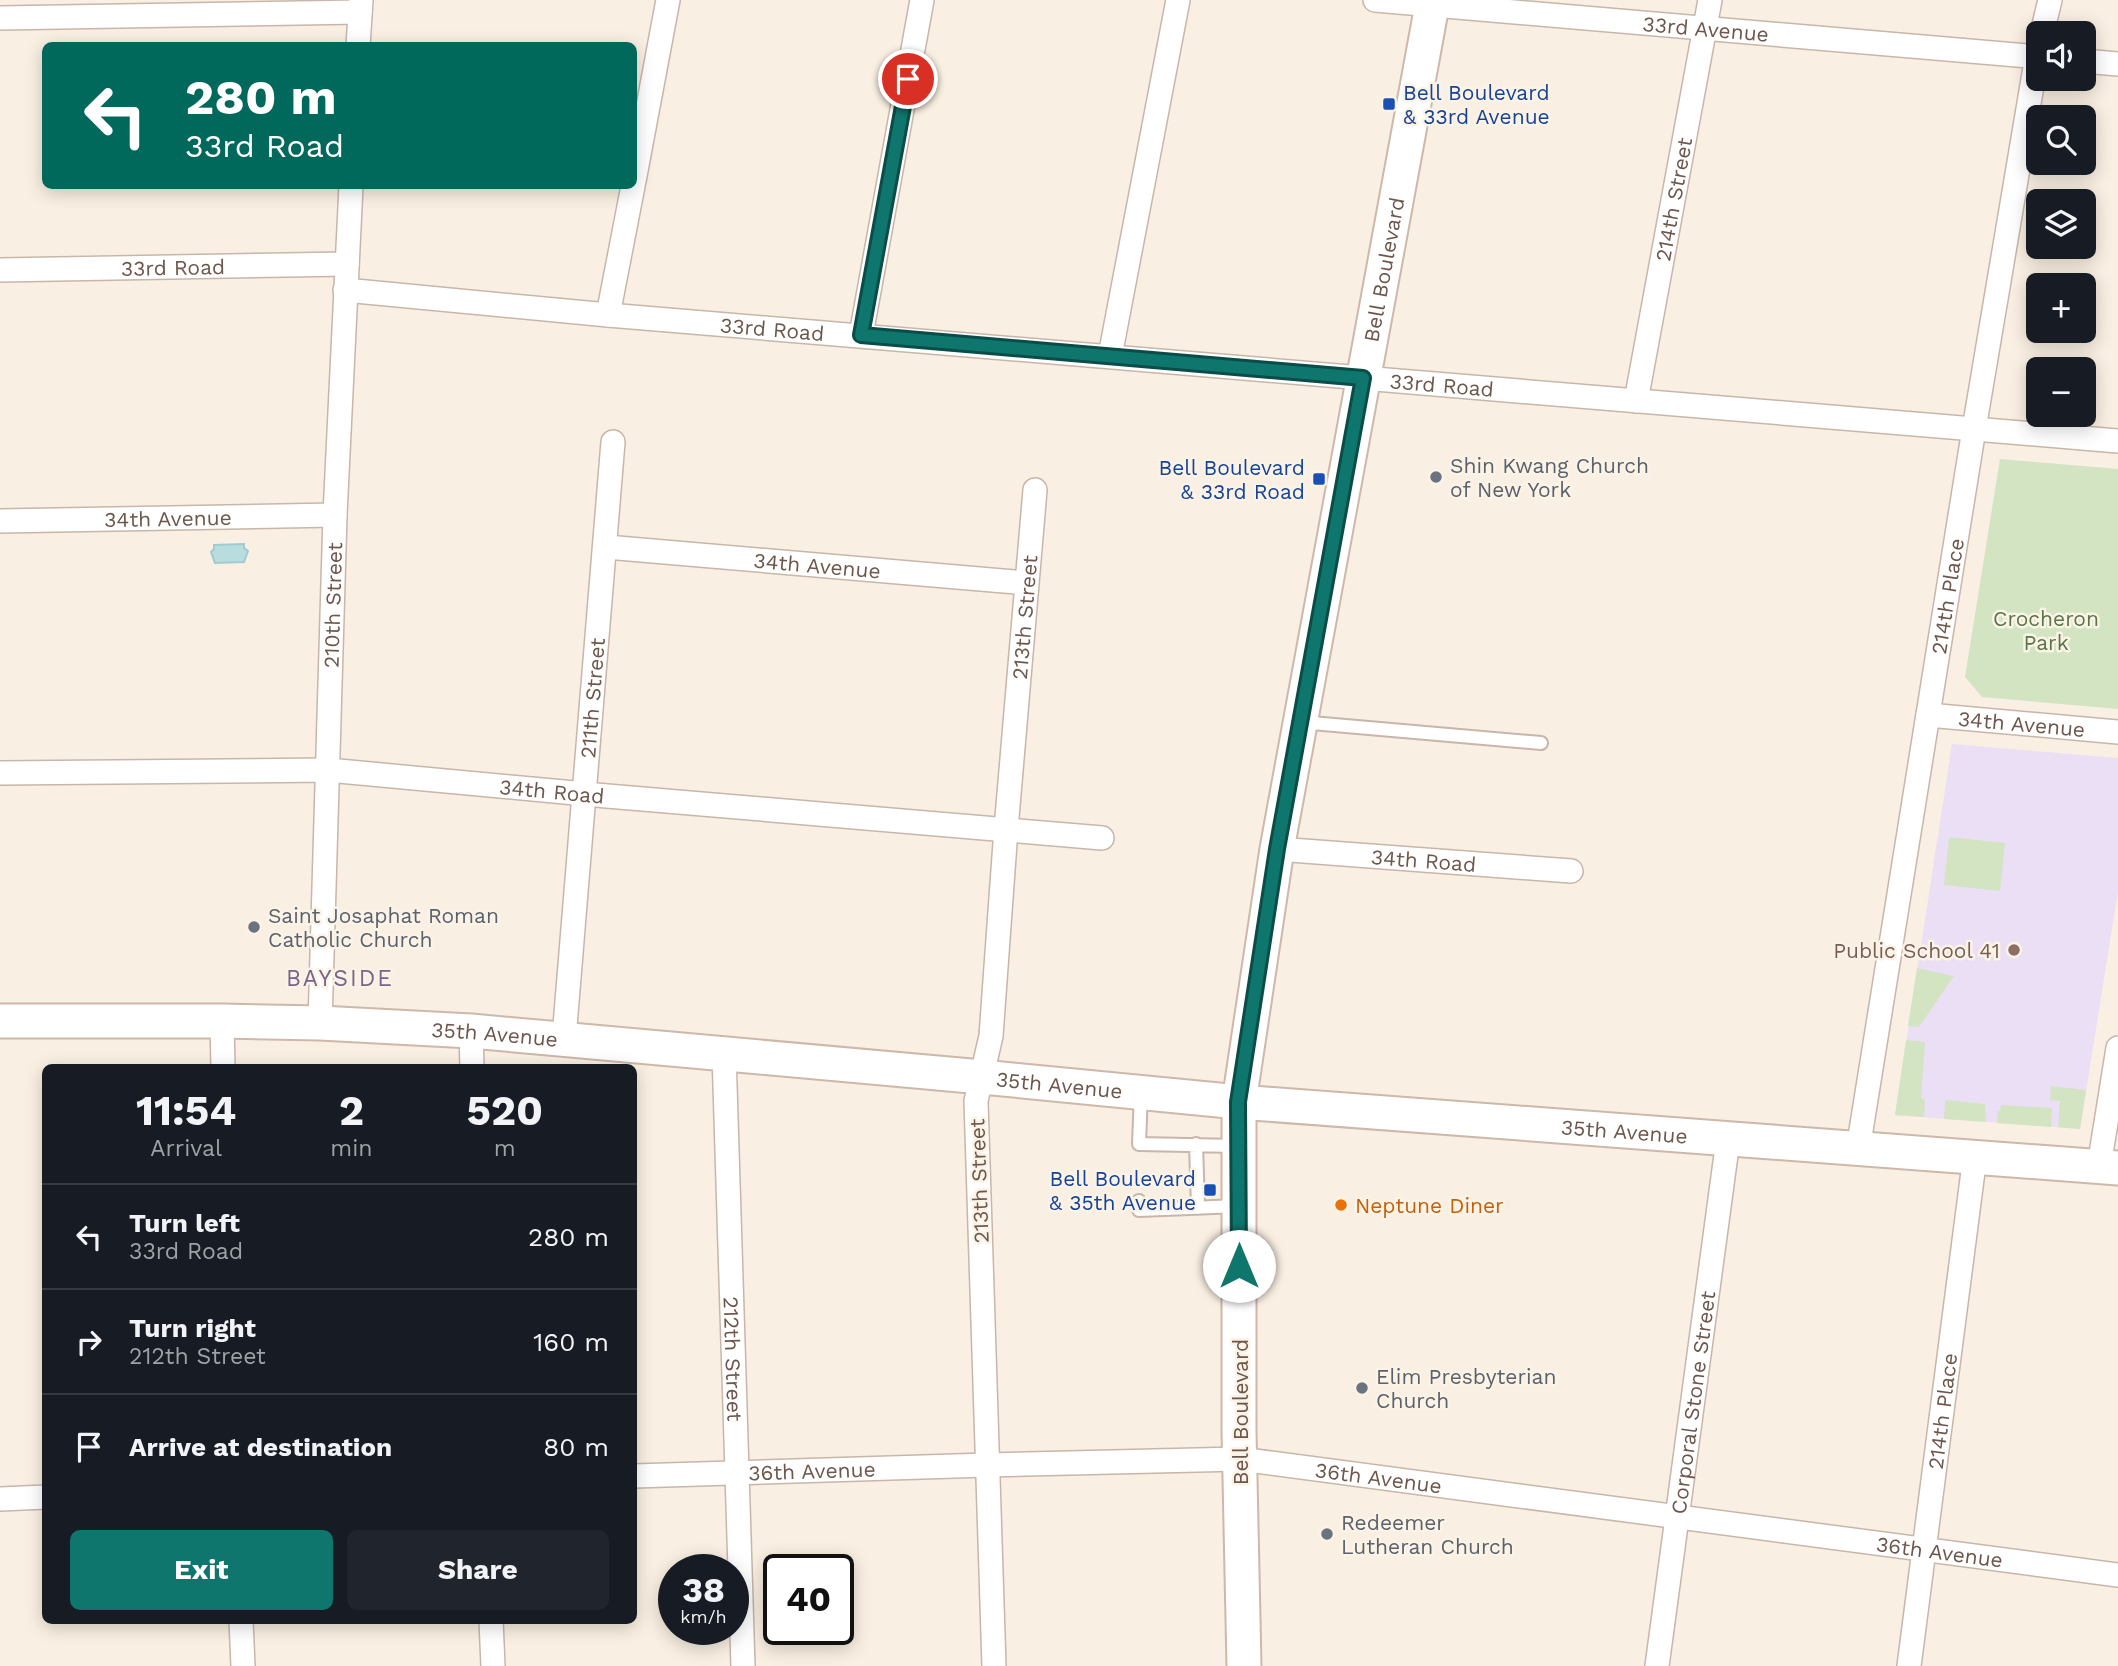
<!DOCTYPE html>
<meta charset="utf-8">
<style>
:root{--surface:#171b24;--page:#20242c;--text:#f1f3f6;--muted:#9ea1a6;--line:#363941;--accent:#0f766e}
body{margin:0;font-family:"Work Sans",sans-serif;background:var(--page);color:var(--text);height:100vh;display:flex;flex-direction:column;font-size:26px;white-space:nowrap}
*{box-sizing:border-box;margin:0}
p{font-size:23px;color:var(--muted)}
.icon{flex:none;width:38px;height:38px;fill:none;stroke:currentColor;stroke-width:2;stroke-linecap:round;stroke-linejoin:round}
.map{position:relative;flex:1;overflow:hidden}
.sheet{position:absolute;left:42px;top:1064px;width:595px;height:560px;display:flex;flex-direction:column;background:var(--surface);border-radius:10px;box-shadow:0 4px 18px #0003}
.sheet>*{flex:none}
.top-card{position:absolute;left:42px;top:42px;width:595px;height:147px;border-radius:10px;box-shadow:0 4px 18px #0003;background:#00695c;color:#fff;overflow:hidden}
.controls{position:absolute;left:2026px;top:21px;display:grid;gap:14px}
.controls a{display:grid;place-items:center;width:70px;height:70px;border-radius:10px;background:var(--surface);box-shadow:0 4px 18px #0003;font-size:35px}
.speed{position:absolute;left:658px;top:1554px;display:flex;gap:14px;font-size:35px;font-weight:700;text-align:center}
.speed>*{display:grid;place-content:center;width:91px;height:91px;border-radius:50%;background:var(--surface);box-shadow:0 4px 18px #0003;line-height:1}
.speed small{font-size:18px;font-weight:400}
.speed .limit{border:4px solid #111;border-radius:10px;background:#fff;color:#111}
.pin{position:absolute;display:grid;place-items:center;width:60px;height:60px;color:#fff;margin:-30px;border:4px solid #fff;border-radius:50%;box-shadow:0 2px 7px #0007}
.me{position:absolute;width:77px;margin:-38px;rotate:0deg;stroke-linejoin:round;filter:drop-shadow(0 0 5px #0008)}
.turn{display:flex;align-items:center;gap:24px;height:147px;padding:0 28px;font-size:32px}
.turn .icon{width:91px;height:91px;stroke-width:2.5}
.turn b{display:block;font-size:49px;line-height:60px}
.eta{display:flex;justify-content:space-evenly;align-items:center;height:119px;text-align:center}
.eta b{font-size:42px;font-weight:700;line-height:49px}
.primary-button{display:flex;gap:14px;margin-top:auto;padding:14px 28px}
.primary-button a{flex:1;height:80px;border-radius:10px;background:var(--accent);color:#fff;font-size:28px;font-weight:700;line-height:80px;text-align:center}
.primary-button a+a{background:var(--page);color:var(--text)}
ul{padding:0;list-style:none}
li{display:flex;align-items:center;gap:21px;height:105px;padding:0 28px;border-top:2px solid var(--line)}
li div{flex:1}
li b{display:block;font-size:26px}
li em{font-style:normal}
.map>svg:first-child{display:block}
</style>
<div class="map">
<svg width="2118" height="1666" viewBox="0 0 2118 1666">
<rect width="100%" height="100%" fill="#f9efe2"/>
<path fill="#ebdff5" d="M1952 744 2118 758V891L2080 1129 1895 1115Z"/>
<path fill="#d2e4c2" d="M2000 459 2118 469V709L1982 697 1965 677Z
M1949 837 2005 843 2000 891 1944 885Z
M1917 968 1954 976 1919 1027 1908 1026Z
M1906 1040 1925 1042 1921 1098 1925 1100 1924 1117 1895 1115Z
M2051 1086 2086 1090 2080 1129 2058 1127 2060 1101 2050 1100Z
M1945 1100 1985 1104 1986 1122 1944 1119Z
M2001 1105 2052 1108 2051 1127 1997 1123 1998 1111H2000Z"/>
<path fill="#b9dcdf" stroke="#a0cbd0" stroke-width="2" d="M244 544V548L248 551 244 562 215 563 211 552 214 549V545Z"/>
<g fill="none" stroke-linecap="round" stroke-linejoin="round">
<g stroke="#c8b6aa" stroke-width="16">
<path id="lane" d="M1300 722 1541 743
M1141 1093 1139 1144 1237 1146
M1196 1144 1198 1208
M1139 1201V1210L1239 1206"/>
</g>
<g stroke="#c8b6aa" stroke-width="26">
<g id="street">
<path id="s1" d="M1375 0 2039 57"/>
<path d="M0 18 360 12"/>
<path d="M2042 33 2050 0"/>
<path d="M358 46 361 0"/>
<path d="M2084 61 2118 64"/>
<path d="M634 181 668 0"/>
<path id="s2" d="M0 270 347 264"/>
<path id="s3" d="M345 290 608 315 2118 441"/>
<path d="M608 315 633 186"/>
<path d="M861 335 922 0"/>
<path d="M1110 356 1178 0"/>
<path id="s4" d="M1636 401 1710 0"/>
<path id="s5" d="M0 521 335 515"/>
<path id="s6" d="M606 547 1026 583"/>
<path id="s7" d="M1928 715 2118 732"/>
<path id="s8" d="M0 773 328 770 607 796 1102 838"/>
<path id="s9" d="M1277 849 1571 871"/>
<path d="M222 1021 223 1068"/>
<path id="s10" d="M320 1023 335 515 351 186"/>
<path d="M471 1031 472 1068"/>
<path id="s11" d="M564 1038 613 442"/>
<path id="s12" d="M724 1053 743 1666"/>
<path id="s13" d="M1858 1149 1974 429 2039 44"/>
<path d="M2099 1166 2118 1048"/>
<path id="s14" d="M634 1476 987 1465 1240 1459 2118 1575"/>
<path d="M0 1499 46 1497"/>
<path d="M241 1620 243 1666"/>
<path d="M491 1620 493 1666"/>
<path id="s15" d="M994 1666 976 1101 991 1036 1006 829 1035 490"/>
<path id="s16" d="M1657 1666 1728 1140"/>
<path id="s17" d="M1909 1666 1975 1156"/>
</g>
</g>
<g stroke="#cdb8aa" stroke-width="37">
<g id="secondary">
<path id="s18" d="M0 1021H222L320 1023 471 1031 982 1077 1239 1102 2118 1168"/>
<path id="s19" d="M1244 1666 1239 1431V1102L1277 849 1433 0"/>
</g>
</g>
<use href="#lane" stroke="#fff" stroke-width="12"/>
<use href="#street" stroke="#fff" stroke-width="23"/>
<use href="#secondary" stroke="#fff" stroke-width="33"/>
</g>
<g fill="none" stroke-linecap="round" stroke-linejoin="round">
<g stroke="#0a4d48" stroke-width="18">
<path id="route" d="M908 79 861 335 1363 378 1277 849 1238 1102 1239 1266"/>
</g>
<use href="#route" stroke="#0f766e" stroke-width="12"/>
</g>
<g fill="#1a4fb4" stroke="#fcf3e7" stroke-width="2.5">
<rect x="1382" y="97" width="14" height="14" rx="3.5"/>
<rect x="1312" y="472" width="14" height="14" rx="3.5"/>
<rect x="1203" y="1183" width="14" height="14" rx="3.5"/>
</g>
<g fill="#6b7280" stroke="#fcf3e7" stroke-width="2.5">
<circle cx="1436" cy="477" r="7"/>
<circle cx="254" cy="927" r="7"/>
<circle cx="1362" cy="1388" r="7"/>
<circle cx="1327" cy="1534" r="7"/>
</g>
<circle fill="#8d6e63" stroke="#fcf3e7" stroke-width="2.5" cx="2014" cy="950" r="7"/>
<circle fill="#e8710a" stroke="#fcf3e7" stroke-width="2.5" cx="1341" cy="1205" r="7"/>
<g text-anchor="middle" dominant-baseline="central" stroke-width="5" stroke-linejoin="round" paint-order="stroke">
<g font-size="21" fill="#6d564b" stroke="#fcf3e7">
<text stroke="none"><textPath href="#s1" startOffset="332">33rd Avenue</textPath></text>
<text stroke="none"><textPath href="#s4" startOffset="205">214th Street</textPath></text>
<text stroke="none"><textPath href="#s2" startOffset="173">33rd Road</textPath></text>
<text stroke="none"><textPath href="#s19" startOffset="1409">Bell Boulevard</textPath></text>
<text stroke="none"><textPath href="#s3" startOffset="429">33rd Road</textPath></text>
<text stroke="none"><textPath href="#s3" startOffset="1101">33rd Road</textPath></text>
<text stroke="none"><textPath href="#s5" startOffset="168">34th Avenue</textPath></text>
<text stroke="none"><textPath href="#s6" startOffset="212">34th Avenue</textPath></text>
<text stroke="none"><textPath href="#s13" startOffset="560">214th Place</textPath></text>
<text stroke="none"><textPath href="#s10" startOffset="418">210th Street</textPath></text>
<text stroke="none"><textPath href="#s15" startOffset="1052">213th Street</textPath></text>
<text stroke="none"><textPath href="#s11" startOffset="341">211th Street</textPath></text>
<text stroke="none"><textPath href="#s7" startOffset="94">34th Avenue</textPath></text>
<text stroke="none"><textPath href="#s8" startOffset="553">34th Road</textPath></text>
<text stroke="none"><textPath href="#s9" startOffset="147">34th Road</textPath></text>
<text stroke="none"><textPath href="#s18" startOffset="495">35th Avenue</textPath></text>
<text stroke="none"><textPath href="#s18" startOffset="1062">35th Avenue</textPath></text>
<text stroke="none"><textPath href="#s18" startOffset="1629">35th Avenue</textPath></text>
<text transform="translate(979 1181) rotate(-92)">213th Street</text>
<text stroke="none"><textPath href="#s12" startOffset="306">212th Street</textPath></text>
<text stroke="none"><textPath href="#s16" startOffset="266">Corporal Stone Street</textPath></text>
<text stroke="none"><textPath href="#s17" startOffset="257">214th Place</textPath></text>
<text transform="translate(1240 1412) rotate(-90)">Bell Boulevard</text>
<text stroke="none"><textPath href="#s14" startOffset="178">36th Avenue</textPath></text>
<text stroke="none"><textPath href="#s14" startOffset="746">36th Avenue</textPath></text>
<text stroke="none"><textPath href="#s14" startOffset="1312">36th Avenue</textPath></text>
</g>
<g font-size="21" fill="#164399" stroke="#fcf3e7" text-anchor="end">
<text x="1403" y="92" text-anchor="start">Bell Boulevard<tspan x="1403" dy="24">&amp; 33rd Avenue</tspan></text>
<text x="1305" y="467">Bell Boulevard<tspan x="1305" dy="24">&amp; 33rd Road</tspan></text>
<text x="1196" y="1178">Bell Boulevard<tspan x="1196" dy="24">&amp; 35th Avenue</tspan></text>
</g>
<g font-size="21" fill="#5b616d" stroke="#fcf3e7" text-anchor="start">
<text x="1450" y="465">Shin Kwang Church<tspan x="1450" dy="24">of New York</tspan></text>
<text x="268" y="915">Saint Josaphat Roman<tspan x="268" dy="24">Catholic Church</tspan></text>
<text x="1376" y="1376">Elim Presbyterian<tspan x="1376" dy="24">Church</tspan></text>
<text x="1341" y="1522">Redeemer<tspan x="1341" dy="24">Lutheran Church</tspan></text>
</g>
<g font-size="21" fill="#587748" stroke="#fcf3e7">
<text x="2046" y="618">Crocheron<tspan x="2046" dy="24">Park</tspan></text>
</g>
<g font-size="21" fill="#785e54" stroke="#fcf3e7" text-anchor="end">
<text x="2000" y="950">Public School 41</text>
</g>
<g font-size="21" fill="#c56008" stroke="#fcf3e7" text-anchor="start">
<text x="1355" y="1205">Neptune Diner</text>
</g>
<g font-size="23" letter-spacing="2" fill="#7a648a" stroke="#fcf3e7">
<text x="340" y="978">BAYSIDE</text>
</g>
</g>
</svg>
<div class="controls">
<a><svg class="icon" aria-label="sound" viewBox="0 0 24 24"><path d="M4 9h4l5-4v14l-5-4H4zM17 9q2 3 0 6"/></svg></a>
<a><svg class="icon" aria-label="search" viewBox="0 0 24 24"><circle cx="10" cy="10" r="6"/><path d="M15 15l6 6"/></svg></a>
<a><svg class="icon" aria-label="layers" viewBox="0 0 24 24"><path d="M12 4l9 5-9 5-9-5zM3 14l9 5 9-5"/></svg></a>
<a>+</a>
<a>−</a>
</div>
<div class="speed"><div>38<small>km/h</small></div><div class="limit">40</div></div>
<div class="pin" style="left:908px;top:79px;background:#d93025"><svg class="icon" aria-label="arrive" viewBox="0 0 24 24"><path d="M6 21V4h12l-3 4 3 4H6"/></svg></div>
<svg class="me" style="left:1239px;top:1266px" viewBox="-20 -20 40 40"><circle r="19" fill="#fff"/><path d="M0-13L10 11 0 6-10 11z" fill="#0f766e"/></svg>
<div class="top-card">
<div class="turn"><svg class="icon" aria-label="left" viewBox="0 0 24 24"><path d="M17 20v-9H6M10 6l-5 5 5 5"/></svg><div><b>280 m</b>33rd Road</div></div>
</div>
<section class="sheet">
<div class="eta">
<div><b>11:54</b><p>Arrival</p></div>
<div><b>2</b><p>min</p></div>
<div><b>520</b><p>m</p></div>
</div>
<ul>
<li><svg class="icon" aria-label="left" viewBox="0 0 24 24"><path d="M17 20v-9H6M10 6l-5 5 5 5"/></svg><div><b>Turn left</b><p>33rd Road</p></div><em>280 m</em></li>
<li><svg class="icon" aria-label="right" viewBox="0 0 24 24"><path d="M7 20v-9h11M14 6l5 5-5 5"/></svg><div><b>Turn right</b><p>212th Street</p></div><em>160 m</em></li>
<li><svg class="icon" aria-label="arrive" viewBox="0 0 24 24"><path d="M6 21V4h12l-3 4 3 4H6"/></svg><div><b>Arrive at destination</b></div><em>80 m</em></li>
</ul>
<div class="primary-button"><a>Exit</a><a>Share</a></div>
</section>
</div>
